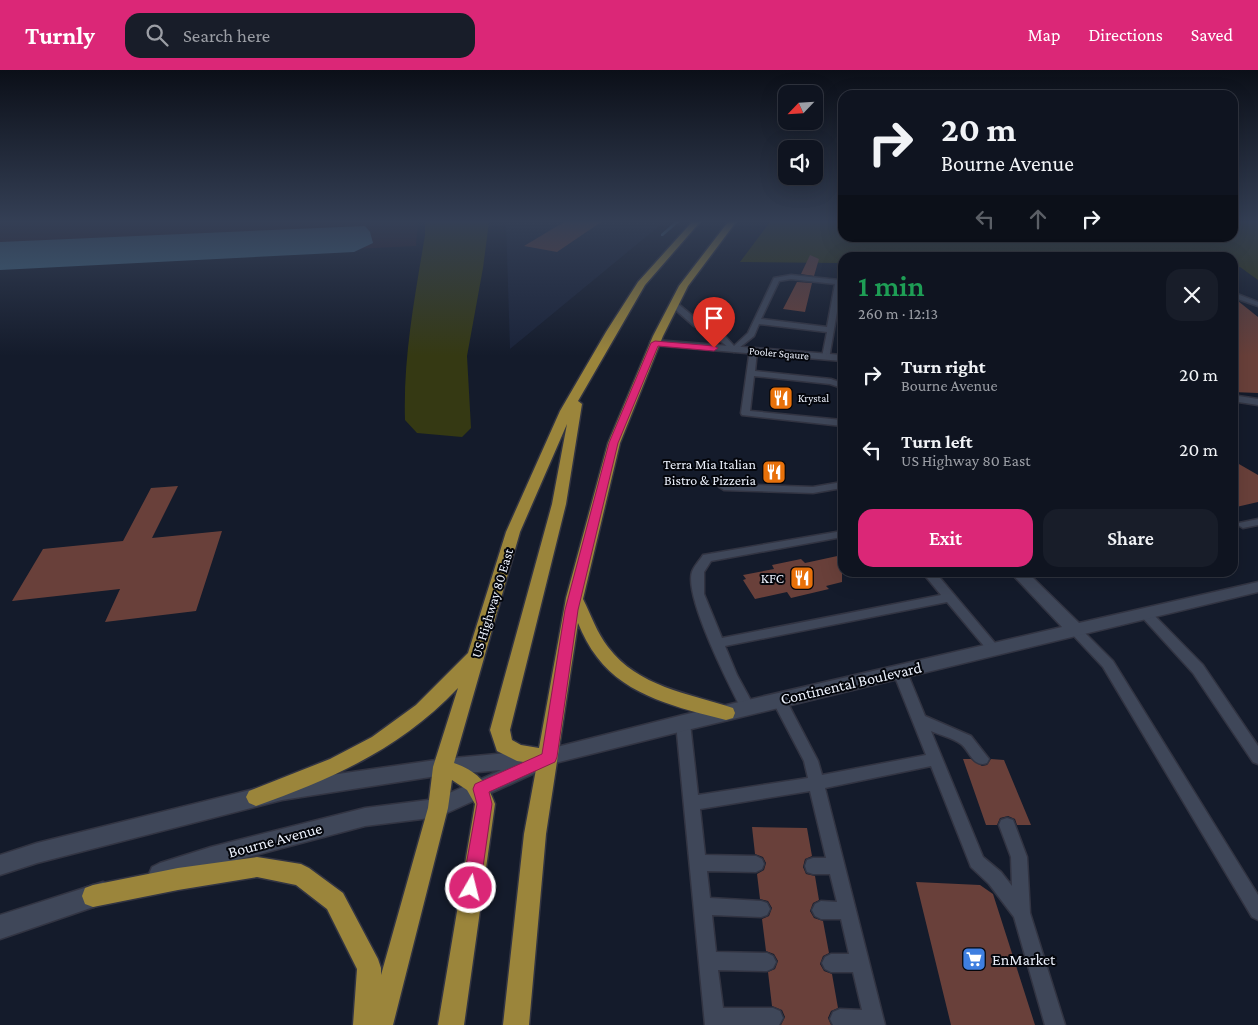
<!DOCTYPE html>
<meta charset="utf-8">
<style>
:root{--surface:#0f1420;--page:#181d29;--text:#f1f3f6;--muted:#9b9ea5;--line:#2f333e;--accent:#db2777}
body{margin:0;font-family:"Crimson Pro",serif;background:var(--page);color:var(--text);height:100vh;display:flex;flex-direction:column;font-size:19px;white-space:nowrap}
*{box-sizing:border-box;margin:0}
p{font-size:16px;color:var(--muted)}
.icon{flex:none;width:28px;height:28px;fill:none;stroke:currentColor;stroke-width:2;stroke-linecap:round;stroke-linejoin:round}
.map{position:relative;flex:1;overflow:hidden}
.sheet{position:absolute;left:838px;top:182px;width:400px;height:325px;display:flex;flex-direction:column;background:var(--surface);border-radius:15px;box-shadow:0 5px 20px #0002,0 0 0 1px var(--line)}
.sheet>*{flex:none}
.guide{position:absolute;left:838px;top:20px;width:400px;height:152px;border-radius:15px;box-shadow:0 5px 20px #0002,0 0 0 1px var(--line);background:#0f1420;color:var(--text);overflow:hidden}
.needle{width:32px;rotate:245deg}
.controls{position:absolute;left:778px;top:15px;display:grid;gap:10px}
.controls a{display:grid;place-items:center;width:45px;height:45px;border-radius:10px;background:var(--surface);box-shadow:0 5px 20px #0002,0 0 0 1px var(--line);font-size:25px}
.pin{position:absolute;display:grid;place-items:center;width:42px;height:42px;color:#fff;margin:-51px -21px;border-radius:50% 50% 50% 0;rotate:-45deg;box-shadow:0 0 5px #0007}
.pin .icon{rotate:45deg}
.me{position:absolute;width:55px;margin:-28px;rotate:8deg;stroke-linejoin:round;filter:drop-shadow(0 0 4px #0008)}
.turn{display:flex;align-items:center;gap:18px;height:105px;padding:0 20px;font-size:22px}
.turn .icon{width:65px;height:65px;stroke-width:2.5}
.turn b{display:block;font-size:35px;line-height:42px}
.lanes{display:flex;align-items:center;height:48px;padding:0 20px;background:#0003;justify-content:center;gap:25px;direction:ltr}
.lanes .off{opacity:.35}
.round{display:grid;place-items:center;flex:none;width:52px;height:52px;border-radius:15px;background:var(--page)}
.overview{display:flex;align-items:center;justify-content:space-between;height:85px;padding:0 20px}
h1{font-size:30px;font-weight:600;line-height:38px;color:#1e9e55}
.action{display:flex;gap:10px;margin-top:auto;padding:10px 20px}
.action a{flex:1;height:58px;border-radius:15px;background:var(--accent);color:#fff;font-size:20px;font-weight:600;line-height:58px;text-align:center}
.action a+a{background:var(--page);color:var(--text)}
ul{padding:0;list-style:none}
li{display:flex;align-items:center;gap:15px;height:75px;padding:0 20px}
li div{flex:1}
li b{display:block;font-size:19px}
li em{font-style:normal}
header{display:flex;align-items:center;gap:30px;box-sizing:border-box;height:70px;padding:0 25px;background:var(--accent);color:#fff}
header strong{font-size:24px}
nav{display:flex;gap:28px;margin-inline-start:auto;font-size:18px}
.search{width:350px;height:45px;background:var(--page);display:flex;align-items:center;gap:12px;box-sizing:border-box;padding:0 18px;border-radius:15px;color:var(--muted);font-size:19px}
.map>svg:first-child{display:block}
</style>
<header>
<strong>Turnly</strong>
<div class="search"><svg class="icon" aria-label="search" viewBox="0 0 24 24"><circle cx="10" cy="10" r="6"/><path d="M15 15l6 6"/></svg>Search here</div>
<nav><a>Map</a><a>Directions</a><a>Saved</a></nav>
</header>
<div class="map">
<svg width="1258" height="955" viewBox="0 0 1258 955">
<rect width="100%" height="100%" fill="#141b2b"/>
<path fill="#1a2339" d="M506 152H664L510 279Z"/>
<path fill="#2a1d2a" d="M0 152H418L416 176 0 196Z"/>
<path fill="#353913" d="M425 152H489L483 198 467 286 471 358 462 367 417 363 405 350C403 287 415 226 425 165Z
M770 152H842V168H1232L1233 152H1258V210L1240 197H1233L1232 188H842V193L740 192Z"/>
<path fill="#426982" d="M365 156 370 162 373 173 354 182 0 200V172Z"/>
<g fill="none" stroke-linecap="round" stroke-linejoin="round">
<path fill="#426982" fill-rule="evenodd" d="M675 152H679L663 166H661V164Z"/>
</g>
<path fill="#69403a" d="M564 152H601L557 182 524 176Z
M810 185 819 189 814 206 801 204Z
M797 212 812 213 805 242 783 239Z
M1232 229 1238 231 1258 247V323L1232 322Z
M1232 390 1258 405V432L1232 438Z
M178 416 152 468 222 461 196 541 105 552 120 519 12 531 43 479 123 471 151 418Z
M842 485V512L826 516 829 519 791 528 787 522 755 529 743 510 746 509 743 505 774 499 772 495 801 489 805 493Z
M963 689H971L982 696 987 695 991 689 1004 690 1031 755H1017L1015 749 1008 746 1000 748 997 755H986Z
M752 757 807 758 812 786 805 789 803 797 806 804 815 806 819 830 813 833 810 841 814 848 823 851 829 883 823 886 820 894 824 901 832 904 838 938 831 941 828 948 831 955H781L785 947 782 940 772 936 768 902 775 899 778 891 774 884 766 881 762 849 769 846 772 838 768 831 760 829 757 804 764 800 766 793 763 787 755 784Z
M916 812 980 815 993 824 1035 955H951Z"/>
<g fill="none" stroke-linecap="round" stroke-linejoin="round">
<g stroke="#323442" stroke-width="3">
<path id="lane" d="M791 205 839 210 842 212 829 289 822 287 827 262 759 254 754 266 734 282 718 269 694 256 670 235 677 233 700 252 724 265 734 276 748 263 774 208ZM791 209 835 214 827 257 761 249 779 211Z
M1232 222 1258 232V236L1232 227Z
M750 279 757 281 755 301 831 309 842 313V318L830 314 754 306 750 341 842 350V356L742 345 741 343Z
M1232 325 1258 329V335L1232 331Z
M842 412V418L813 423 724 420 719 417 724 414 813 417Z
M1258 449V455L1243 458 1238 455 1239 453Z
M842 461V467L711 491 704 502V524L722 568 941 525 922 502H935L1000 579 999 582H989L947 532 725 576 737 605 755 638 753 642 748 643 743 642C730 617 684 527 692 502 694 496 700 490 703 485Z
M1145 539 1149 540 1203 595 1258 676V694L1253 692 1193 603 1141 546 1139 543 1141 540Z
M1075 556 1079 557 1113 591 1258 825V850L1252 847 1103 597 1071 563 1069 560 1071 557Z
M900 597 905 598 907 602 925 646 971 666 989 689 987 693C973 698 970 681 961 674 953 668 940 665 931 661L983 787 1001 802 1012 816 1011 787 999 755 1001 750 1007 748 1013 750 1015 755 1027 787 1030 843 1065 955H1045L1014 847 989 814 971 797 931 696 825 718 885 955H833L830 949 833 942 840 939 862 940 853 902H831L825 899 822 893 825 887 831 884H849L841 849H821L815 846 812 840 815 834 821 831 837 832 830 804H813L807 802 805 796 807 790 813 788H826L810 721 700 739 705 785 756 786 762 789 764 794 762 799 756 802 707 801 710 828 761 831 767 833 770 839 767 845 761 847 712 845 716 882 767 883 773 886 776 892 773 898 767 901 718 900 723 938H773L780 941 783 948 779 955H705L676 653 678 649 683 647 688 649 690 653 698 725 808 708 804 691 772 630 774 626 779 625 784 626 818 691 822 705 926 685 893 602 895 598Z"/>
</g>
<g stroke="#323442" stroke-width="3">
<path id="street" d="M655 270 842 285V291L651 275 650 273 651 271Z
M1010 502H1027L1079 553 1258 512V522L683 661 547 695 546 698 438 747 365 756 211 797 160 815 152 811 149 804 152 797 160 793 211 777 365 738 436 729 501 700 443 705 282 730 37 793 0 805V785L37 773 282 712 443 689 549 679 683 645 1062 557Z
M103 812 111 815 114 823 111 831 0 869V845Z"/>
</g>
<g stroke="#323442" stroke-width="3">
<path id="primary" d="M692 152H700L645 215 578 331 582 334 566 434 510 660 512 670 521 675 539 678 566 528 608 373 653 266 679 216 728 152H736L688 216 663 266 620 373 583 529C591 545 597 563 608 577 638 617 688 623 733 638L735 643 733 648 726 650C680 638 627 627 597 587 589 577 583 565 578 553L546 764 529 955H503L524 764 537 694 517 691 497 681 490 660 552 434 567 354 520 462 454 693C476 701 487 711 495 734L464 955H438L475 734 467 720 452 710 448 738 393 955H353L357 899 327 839 296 815 257 807 178 820 93 837 85 834 82 826 85 818 93 815 178 798 257 787 301 794 309 798 343 823 378 889 381 898V905L428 738 433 697 458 618C400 679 334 708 256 736L249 733 246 727 249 721 330 689 372 667 416 635 468 583 506 462 560 341 606 262 638 212Z"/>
</g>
<use href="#lane" fill="#3f4759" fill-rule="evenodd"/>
<use href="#street" fill="#3f4759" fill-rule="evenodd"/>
<use href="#primary" fill="#9b853b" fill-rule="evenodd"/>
</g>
<linearGradient id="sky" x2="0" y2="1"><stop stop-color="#0b0f18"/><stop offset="0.53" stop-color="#343f55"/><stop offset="1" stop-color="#343f55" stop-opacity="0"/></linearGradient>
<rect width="1258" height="286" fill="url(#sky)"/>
<path fill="#db2777" stroke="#8e194d" d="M655 271 714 276 718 278 714 281 658 276 618 373 578 540 557 687 555 692 489 722 492 734 480 818 477 824 471 826 465 824 462 818 477 734 473 719 475 714 542 684 565 540 609 373 651 273Z"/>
<defs>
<g id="restaurant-square" transform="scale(1.25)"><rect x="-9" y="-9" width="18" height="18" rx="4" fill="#e8710a" stroke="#04060c"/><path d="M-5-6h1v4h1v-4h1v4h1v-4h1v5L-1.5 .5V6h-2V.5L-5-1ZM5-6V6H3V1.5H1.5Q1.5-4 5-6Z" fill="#fff"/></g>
<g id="supermarket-square" transform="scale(1.25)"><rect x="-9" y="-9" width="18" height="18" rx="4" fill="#3f7fe0" stroke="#04060c"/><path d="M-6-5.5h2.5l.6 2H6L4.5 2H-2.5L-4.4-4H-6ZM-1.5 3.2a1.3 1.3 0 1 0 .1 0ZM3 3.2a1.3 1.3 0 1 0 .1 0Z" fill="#fff"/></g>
</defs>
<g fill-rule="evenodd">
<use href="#restaurant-square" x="781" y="328"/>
<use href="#restaurant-square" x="774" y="402"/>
<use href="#restaurant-square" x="802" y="508"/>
<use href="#supermarket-square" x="974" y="889"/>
</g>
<g text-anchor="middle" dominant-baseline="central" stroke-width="4" stroke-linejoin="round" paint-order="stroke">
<g font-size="11" fill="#ecf1fc" stroke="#04060c">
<text transform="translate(779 283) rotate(5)">Pooler Sqaure</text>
</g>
<g font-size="11" fill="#ecf1fc" stroke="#04060c" text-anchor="start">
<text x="798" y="328">Krystal</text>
</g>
<g font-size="14" fill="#ecf1fc" stroke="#04060c" text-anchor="end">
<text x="756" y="394">Terra Mia Italian<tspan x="756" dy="16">Bistro &amp; Pizzeria</tspan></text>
<text x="784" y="508">KFC</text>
</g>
<g font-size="14" fill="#ecf1fc" stroke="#04060c">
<text transform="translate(492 533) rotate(-73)">US Highway 80 East</text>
</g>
<g font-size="16" fill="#ecf1fc" stroke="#04060c">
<text transform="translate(851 613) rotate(-13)">Continental Boulevard</text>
<text transform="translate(275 770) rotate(-15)">Bourne Avenue</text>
</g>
<g font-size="16" fill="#ecf1fc" stroke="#04060c" text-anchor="start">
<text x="992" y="889">EnMarket</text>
</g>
</g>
</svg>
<div class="controls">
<a><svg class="needle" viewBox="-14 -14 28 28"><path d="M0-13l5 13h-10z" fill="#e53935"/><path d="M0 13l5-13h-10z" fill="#9b9ea5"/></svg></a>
<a><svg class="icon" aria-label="sound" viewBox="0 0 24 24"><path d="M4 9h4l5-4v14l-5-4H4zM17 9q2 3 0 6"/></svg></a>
</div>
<div class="pin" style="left:714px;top:278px;background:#d93025"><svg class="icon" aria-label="arrive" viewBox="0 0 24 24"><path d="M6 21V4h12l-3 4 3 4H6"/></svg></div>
<svg class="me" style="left:471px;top:818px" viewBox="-20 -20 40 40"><circle r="17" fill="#db2777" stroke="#fff" stroke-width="3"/><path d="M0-11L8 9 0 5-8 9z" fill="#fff"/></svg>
<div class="guide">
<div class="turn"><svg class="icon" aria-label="right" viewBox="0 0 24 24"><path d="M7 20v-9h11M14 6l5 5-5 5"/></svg><div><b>20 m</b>Bourne Avenue</div></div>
<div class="lanes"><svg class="icon off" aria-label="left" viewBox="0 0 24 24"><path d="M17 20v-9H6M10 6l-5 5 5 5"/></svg><svg class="icon off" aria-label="ahead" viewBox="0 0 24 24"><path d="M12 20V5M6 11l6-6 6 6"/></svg><svg class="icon" aria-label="right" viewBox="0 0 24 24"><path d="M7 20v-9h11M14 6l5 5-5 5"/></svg></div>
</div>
<section class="sheet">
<div class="overview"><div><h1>1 min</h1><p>260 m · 12:13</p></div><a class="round"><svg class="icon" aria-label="close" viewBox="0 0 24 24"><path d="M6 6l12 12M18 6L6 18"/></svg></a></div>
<ul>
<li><svg class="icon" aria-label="right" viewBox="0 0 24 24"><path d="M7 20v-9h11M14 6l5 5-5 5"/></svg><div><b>Turn right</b><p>Bourne Avenue</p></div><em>20 m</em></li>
<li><svg class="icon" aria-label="left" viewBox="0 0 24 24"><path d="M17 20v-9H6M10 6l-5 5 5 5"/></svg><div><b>Turn left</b><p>US Highway 80 East</p></div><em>20 m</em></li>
</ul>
<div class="action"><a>Exit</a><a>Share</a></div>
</section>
</div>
